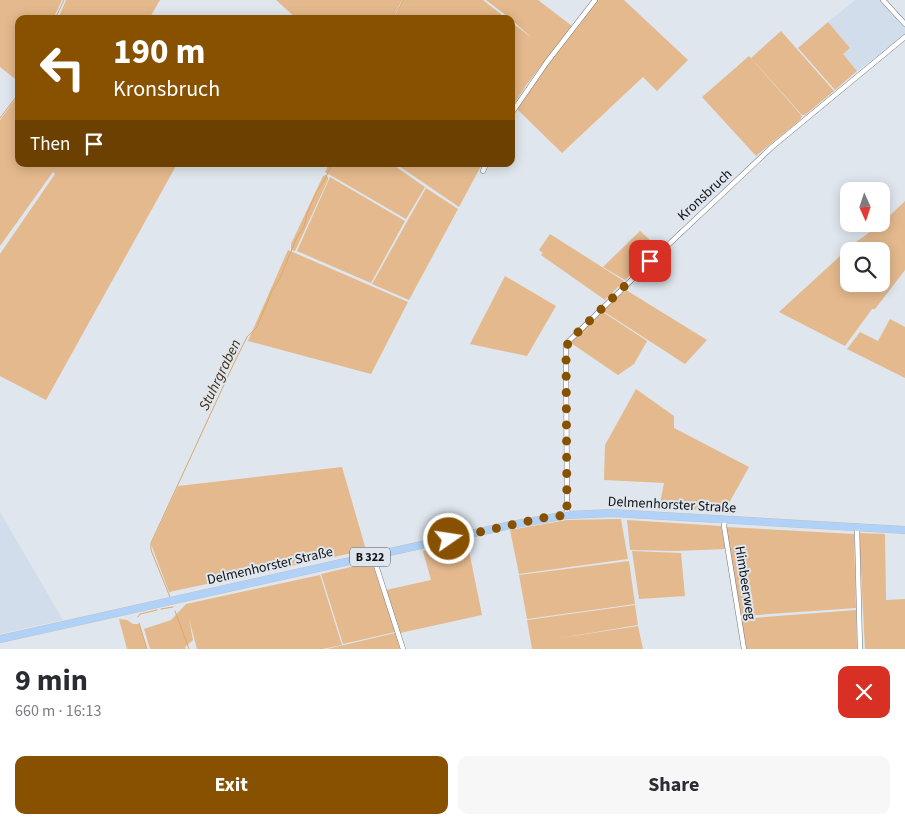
<!DOCTYPE html>
<meta charset="utf-8">
<style>
:root{--surface:#fff;--page:#f7f7f7;--text:#2b2b33;--muted:#7c7c81;--accent:#875100}
body{margin:0;font-family:"Source Sans 3",sans-serif;background:var(--page);color:var(--text);height:100vh;display:flex;flex-direction:column;font-size:19px;white-space:nowrap}
*{box-sizing:border-box;margin:0}
p{font-size:16px;color:var(--muted)}
.icon{flex:none;width:28px;height:28px;fill:none;stroke:currentColor;stroke-width:2;stroke-linecap:round;stroke-linejoin:round}
.map{position:relative;height:649px;overflow:hidden}
.panel{display:flex;flex-direction:column;background:var(--surface);flex:1}
.panel>*{flex:none}
.hud{position:absolute;left:15px;top:15px;width:500px;height:152px;border-radius:10px;box-shadow:0 2px 12px #0003;background:#875100;color:#fff;overflow:hidden}
.needle{width:32px;rotate:177deg}
.buttons{position:absolute;left:840px;top:182px;display:grid;gap:10px}
.buttons a{display:grid;place-items:center;width:50px;height:50px;border-radius:10px;background:var(--surface);box-shadow:0 2px 12px #0003;font-size:25px}
.pin{position:absolute;display:grid;place-items:center;width:42px;height:42px;color:#fff;margin:-21px;border-radius:10px;box-shadow:0 2px 8px #0006}
.me{position:absolute;width:55px;margin:-28px;rotate:77deg;stroke-linejoin:round;filter:drop-shadow(0 0 4px #0008)}
.turn{display:flex;align-items:center;gap:18px;height:105px;padding:0 15px;font-size:22px}
.turn .icon{width:65px;height:65px;stroke-width:2.5}
.turn b{display:block;font-size:35px;line-height:42px}
.then{display:flex;align-items:center;height:48px;padding:0 15px;background:#0003;gap:10px;font-size:19px}
.round{display:grid;place-items:center;flex:none;width:52px;height:52px;border-radius:10px;background:var(--page)}
.summary{display:flex;align-items:center;justify-content:space-between;height:85px;padding:0 15px}
h1{font-size:30px;font-weight:700;line-height:38px}
.action{display:flex;gap:10px;margin-top:auto;padding:10px 15px}
.action a{flex:1;height:58px;border-radius:10px;background:var(--accent);color:#fff;font-size:20px;font-weight:700;line-height:58px;text-align:center}
.action a+a{background:var(--page);color:var(--text)}
.map>svg:first-child{display:block}
</style>
<div class="map">
<svg width="905" height="649" viewBox="0 0 905 649">
<rect width="100%" height="100%" fill="#dfe6ed"/>
<path fill="#d2ddeb" d="M855 0H881L905 26V35L857 71 843 54 850 48 828 22Z
M0 512 63 620 0 634Z"/>
<path fill="#e4b98d" fill-rule="evenodd" d="M0 0H62L53 19H19V82L0 67Z
M66 0H160L149 19H58Z
M276 0H402L393 19H297Z
M403 0H483L507 19H395Z
M486 0H538L572 26 527 84 511 109V22L532 38 511 19Z
M597 0H624L688 60 657 91 643 77 562 153 518 110V106L554 55Z
M828 22 850 48 843 54 857 71 835 90 798 48Z
M781 31 834 91 805 115H802L751 58Z
M749 56 802 116 800 120 756 156 702 97Z
M19 94V164H177L46 400 0 376V254L55 174 53 172 0 246V120Z
M329 164H392L425 187 406 219 325 172Z
M396 164H482L459 207Z
M326 175 328 177V180L296 249 295 251 291 250V244L323 176Z
M330 177 405 221 371 283 297 251Z
M426 188 458 209 409 300 372 284Z
M905 201V270L875 309H872L845 346 779 312 852 245 881 224ZM849 251H881V284H849Z
M640 231 659 248 625 280 603 267Z
M550 234 624 281 605 300 541 255 543 253 539 250Z
M288 250 408 302 371 374 248 341Z
M505 276 556 306 527 356 470 344Z
M626 290 707 340 685 364 603 311Z
M603 312 647 341 634 364 618 375 571 343Z
M890 319 905 327V378L847 349 860 332 878 341Z
M636 389 674 416V428L749 467 729 503 726 511 659 508 664 483 604 480 605 445Z
M342 467 366 550 169 592 151 544 178 486Z
M621 519 628 559 519 574 510 530 567 520Z
M627 520 721 526 725 549 677 551 630 550Z
M726 527 854 534 856 608 741 616Z
M859 533 885 534 886 600 905 599V649H865Z
M467 541 482 615 400 633 386 590 431 580 423 551Z
M632 551 681 553 685 596 639 599Z
M629 561 635 604 527 619 519 575Z
M372 562 395 632 343 644 321 574Z
M320 575 342 645 323 649H197L189 619 193 640 185 647 186 649H150L144 629 171 620 186 604Z
M635 605 638 625 554 639 638 626 643 649H532L527 620Z
M856 610 857 649H747L741 619Z
M119 619 127 620 133 624H139L147 649H127Z
M395 633 400 649H327Z"/>
<g fill="none" stroke-linecap="round" stroke-linejoin="round">
<path stroke="#dca76d" stroke-width="1" d="M55 19 64 0
M394 19 403 0
M0 118 19 93
M170 597 151 550V543L234 363 247 337 257 327 272 291 280 278 297 237 304 227 307 214 316 193 325 179 332 164
M161 609 173 607
M175 611 189 649
M138 617 140 614 157 610
M139 623 147 649"/>
<g stroke="#71767d" stroke-width="5.5">
<path id="street" d="M883 0 905 24
M511 114 547 62 595 0
M483 171 486 164
M567 515 566 348 569 341 651 261 772 147 905 37
M725 520 724 526 744 649
M857 528 860 649
M373 556 403 649"/>
</g>
<g stroke="#c1c1c2" stroke-width="8">
<path id="primary" d="M0 639 511 525 567 515 612 513 905 530"/>
</g>
<use href="#street" stroke="#fff" stroke-width="4.5"/>
<use href="#primary" stroke="#b0d2f8" stroke-width="7"/>
</g>
<g fill="none" stroke-linecap="round" stroke-linejoin="round">
<path stroke="#875100" stroke-width="9" stroke-dasharray="0 16.2" d="M449 539 542 518 567 515 566 348 569 341 650 261"/>
</g>
<g text-anchor="middle" dominant-baseline="central" stroke-width="4" stroke-linejoin="round" paint-order="stroke">
<rect fill="#dfe6ed" stroke="#4e5256" stroke-width="1" x="350" y="547.5" width="40" height="19" rx="4"/>
<g font-size="12" font-weight="bold" fill="#101215">
<text x="370" y="557">B 322</text>
</g>
<g font-size="14" fill="#101215" stroke="#dfe6ed">
<text transform="translate(705 195) rotate(-43)">Kronsbruch</text>
<text transform="translate(672 505) rotate(3)">Delmenhorster Straße</text>
<text transform="translate(270 566) rotate(-13)">Delmenhorster Straße</text>
<text transform="translate(745 583) rotate(81)">Himbeerweg</text>
</g>
<g font-size="15" font-style="italic" fill="#422c12" stroke="#dfe6ed">
<text transform="translate(220 375) rotate(-64)">Stuhrgraben</text>
</g>
</g>
</svg>
<div class="buttons">
<a><svg class="needle" viewBox="-14 -14 28 28"><path d="M0-13l5 13h-10z" fill="#e53935"/><path d="M0 13l5-13h-10z" fill="#7c7c81"/></svg></a>
<a><svg class="icon" aria-label="search" viewBox="0 0 24 24"><circle cx="10" cy="10" r="6"/><path d="M15 15l6 6"/></svg></a>
</div>
<div class="pin" style="left:650px;top:261px;background:#d93025"><svg class="icon" aria-label="arrive" viewBox="0 0 24 24"><path d="M6 21V4h12l-3 4 3 4H6"/></svg></div>
<svg class="me" style="left:449px;top:539px" viewBox="-20 -20 40 40"><circle r="17" fill="#875100" stroke="#fff" stroke-width="3"/><path d="M0-11L8 9 0 5-8 9z" fill="#fff"/></svg>
<div class="hud">
<div class="turn"><svg class="icon" aria-label="left" viewBox="0 0 24 24"><path d="M17 20v-9H6M10 6l-5 5 5 5"/></svg><div><b>190 m</b>Kronsbruch</div></div>
<div class="then">Then<svg class="icon" aria-label="arrive" viewBox="0 0 24 24"><path d="M6 21V4h12l-3 4 3 4H6"/></svg></div>
</div>
</div>
<section class="panel">
<div class="summary"><div><h1>9 min</h1><p>660 m · 16:13</p></div><a class="round" style="background:#d93025;color:#fff"><svg class="icon" aria-label="close" viewBox="0 0 24 24"><path d="M6 6l12 12M18 6L6 18"/></svg></a></div>
<div class="action"><a>Exit</a><a>Share</a></div>
</section>
